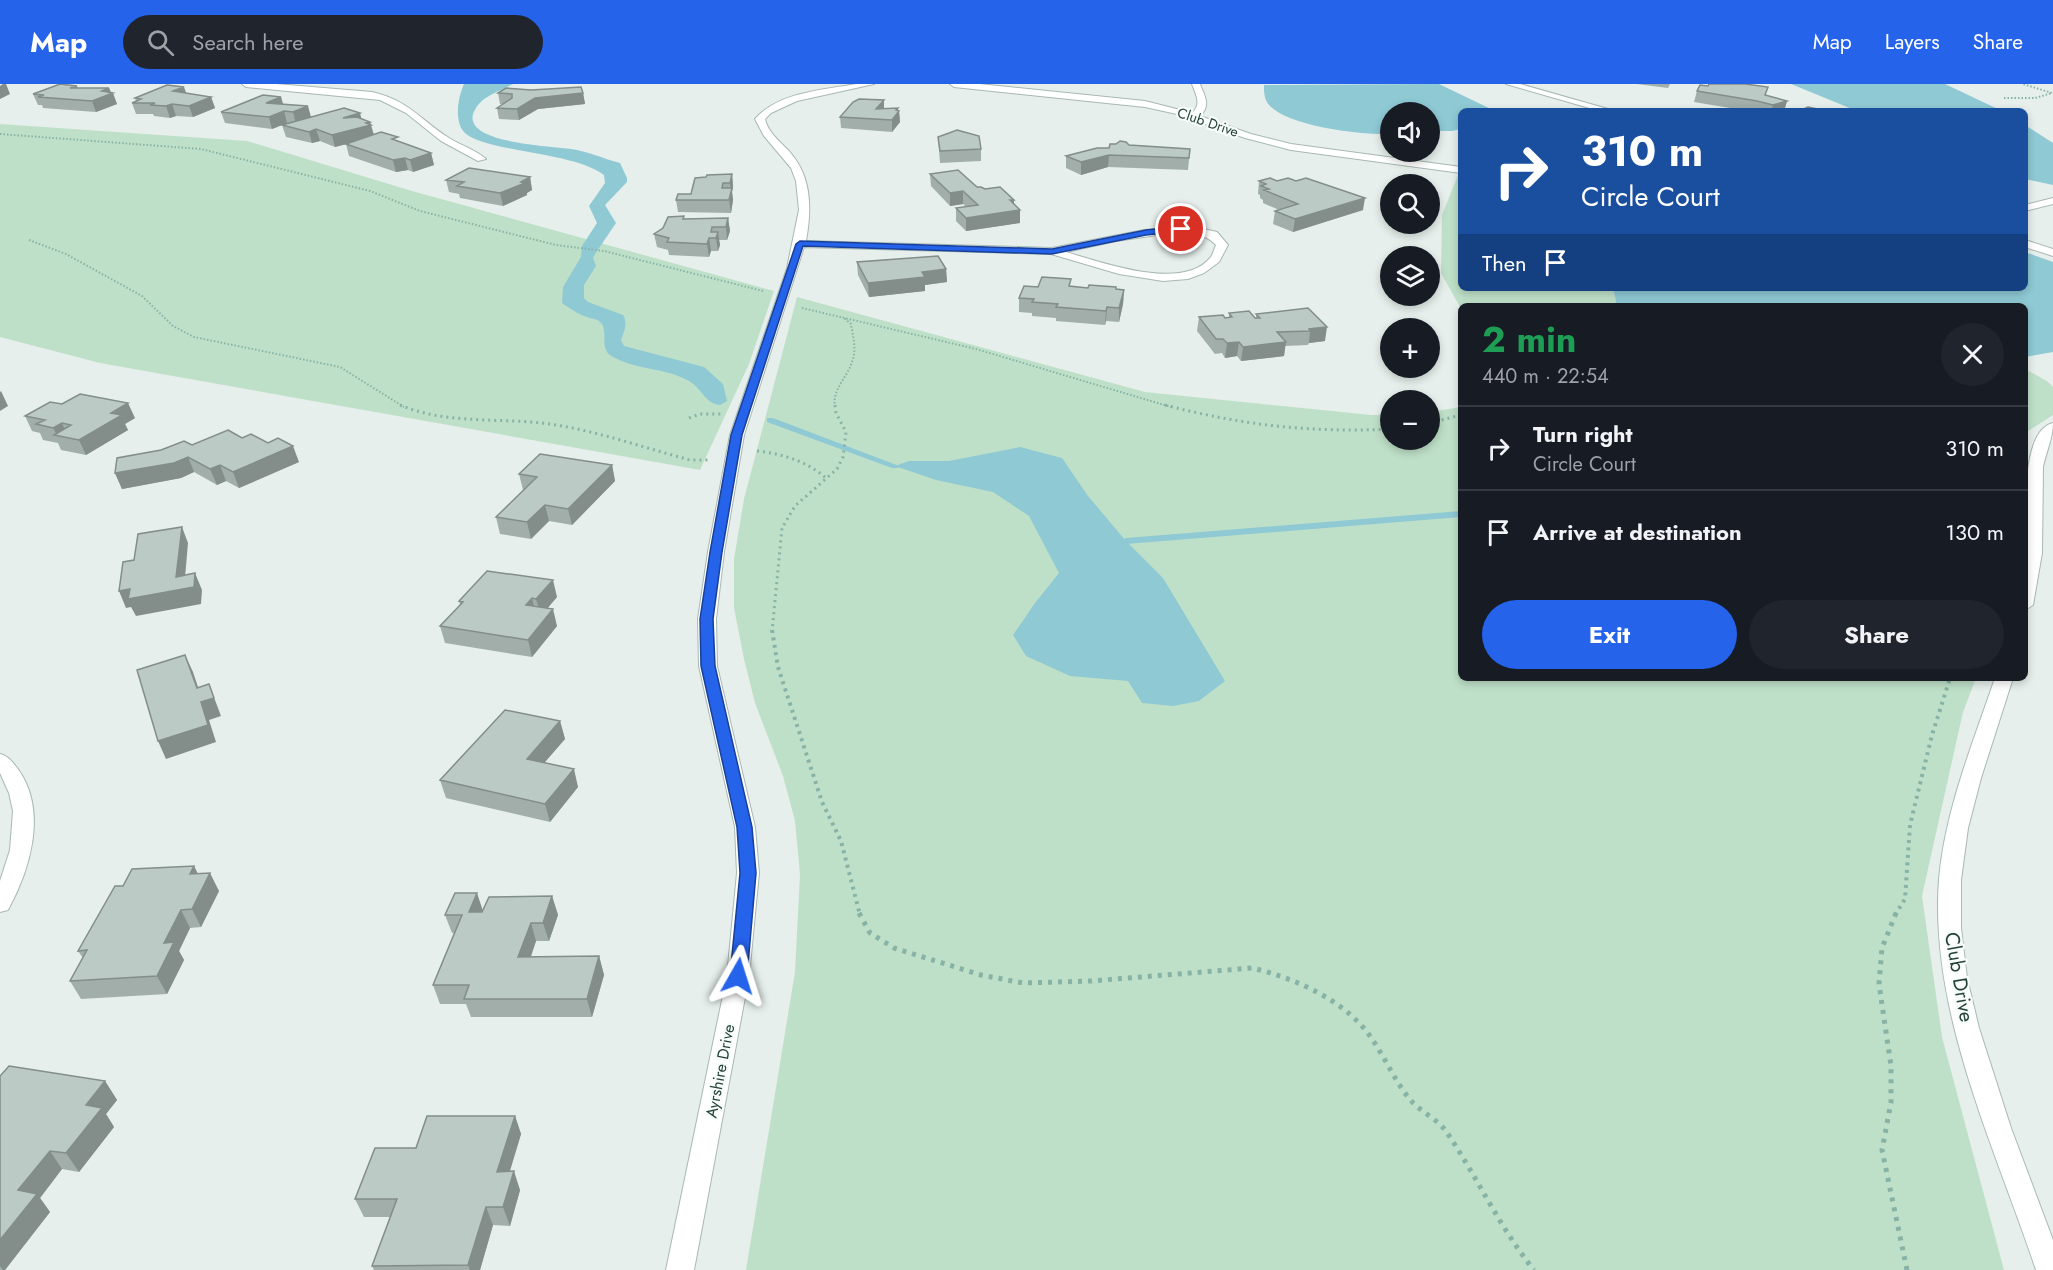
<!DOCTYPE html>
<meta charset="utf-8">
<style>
:root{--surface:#171b24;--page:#20242c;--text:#f1f3f6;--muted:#9ea1a6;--line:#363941;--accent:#2563eb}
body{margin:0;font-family:Jost,sans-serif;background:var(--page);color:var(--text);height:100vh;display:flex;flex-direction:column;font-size:22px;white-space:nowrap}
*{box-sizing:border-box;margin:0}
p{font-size:20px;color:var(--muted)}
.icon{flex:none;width:33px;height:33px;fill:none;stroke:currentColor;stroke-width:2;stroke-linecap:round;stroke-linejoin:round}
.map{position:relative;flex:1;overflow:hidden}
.side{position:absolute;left:1458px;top:219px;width:570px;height:378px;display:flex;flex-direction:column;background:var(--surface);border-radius:9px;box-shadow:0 3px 9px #0003}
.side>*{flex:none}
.hud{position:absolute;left:1458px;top:24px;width:570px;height:183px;border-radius:9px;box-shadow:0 3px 9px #0003;background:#1a4fa0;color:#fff;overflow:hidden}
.fabs{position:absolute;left:1380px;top:18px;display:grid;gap:12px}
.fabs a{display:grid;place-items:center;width:60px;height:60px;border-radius:50%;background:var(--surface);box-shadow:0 3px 9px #0003;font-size:30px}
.pin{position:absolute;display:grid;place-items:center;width:51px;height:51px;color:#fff;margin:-26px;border:3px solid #fff;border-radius:50%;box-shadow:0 2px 6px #0007}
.me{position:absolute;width:66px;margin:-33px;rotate:6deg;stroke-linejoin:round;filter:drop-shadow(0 0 4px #0008)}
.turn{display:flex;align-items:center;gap:21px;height:126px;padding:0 24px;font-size:27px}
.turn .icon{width:78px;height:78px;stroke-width:2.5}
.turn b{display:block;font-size:42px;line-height:51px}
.then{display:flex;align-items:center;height:57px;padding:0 24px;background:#0003;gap:12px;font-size:22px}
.round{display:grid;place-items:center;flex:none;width:63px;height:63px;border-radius:32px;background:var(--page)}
.overview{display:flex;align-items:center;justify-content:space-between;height:102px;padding:0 24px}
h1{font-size:36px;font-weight:700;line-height:45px;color:#1e9e55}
.cta{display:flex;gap:12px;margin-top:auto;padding:12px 24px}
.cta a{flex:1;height:69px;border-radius:36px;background:var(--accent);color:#fff;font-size:24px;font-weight:700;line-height:69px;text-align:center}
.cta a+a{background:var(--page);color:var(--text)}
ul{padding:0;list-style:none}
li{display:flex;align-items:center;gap:18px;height:84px;padding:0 24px;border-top:2px solid var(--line)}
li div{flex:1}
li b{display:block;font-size:22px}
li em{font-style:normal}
header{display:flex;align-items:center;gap:36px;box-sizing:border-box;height:84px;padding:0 30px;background:var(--accent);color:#fff}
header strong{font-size:28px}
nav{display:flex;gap:33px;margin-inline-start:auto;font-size:21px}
.search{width:420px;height:54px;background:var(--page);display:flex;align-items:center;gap:15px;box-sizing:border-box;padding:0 21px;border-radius:33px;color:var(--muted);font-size:22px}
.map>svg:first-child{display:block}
</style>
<header>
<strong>Map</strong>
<div class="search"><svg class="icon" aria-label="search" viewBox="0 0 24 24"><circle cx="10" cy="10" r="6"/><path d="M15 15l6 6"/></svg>Search here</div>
<nav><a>Map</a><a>Layers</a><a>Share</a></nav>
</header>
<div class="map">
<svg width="2053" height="1186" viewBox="0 0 2053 1186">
<rect width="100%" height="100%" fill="#e6efeb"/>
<path fill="#bfe0c8" d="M0 40 247 57 412 107 774 207 749 280 700 386 100 279 0 253Z
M1458 91 1461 92V204H1613L1617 222H1461V225L1441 189 1442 131Z
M797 213 1145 308 1371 331H1390V356H1430V328L1461 323V594H1976L1963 628 1922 812 1942 953 2004 1186H746L795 888 800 790 795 737 783 692 755 619 744 575 734 524V475L744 415Z
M2025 285 2047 297 2053 303V331L2025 349Z"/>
<path fill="#8ec9d4" d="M464 0H513C504 5 493 9 484 15 479 19 475 24 473 30 465 60 554 62 571 65 587 67 604 75 620 79L627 94V98L605 121 616 139 595 170 593 174 596 182 584 201V214L588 218 623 231C628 239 624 248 621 256L624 262 704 283 723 300 727 317 720 321C704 319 702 304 689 297 666 284 637 286 613 273 599 266 608 251 602 240 599 236 595 235 590 234 579 231 571 225 562 219L563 203 581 173 582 162 597 139 589 122 605 99 604 91C572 67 482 68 464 48 454 37 458 13 464 0Z
M1439 0 1495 27H1461V45L1452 47H1430V28H1390V50C1362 51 1291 43 1270 22 1264 16 1264 9 1264 1Z
M1791 0H1945L2002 27H1857Z
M2025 41 2053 59V101L2025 95Z
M2025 168 2053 178V268L2025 273V222H1617L1613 204H2025Z
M1020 363 1062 374 1088 412 1126 457 1163 494 1225 597 1199 617 1173 622 1142 619 1128 597 1070 592 1026 572 1013 551 1035 519 1059 489 1029 432 993 408 936 396 895 382 909 377H949Z"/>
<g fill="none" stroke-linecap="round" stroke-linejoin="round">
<path fill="#8ec9d4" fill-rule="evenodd" d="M767 334H773L899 382 898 384H892L767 338Z
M1461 427V433L1126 460 1121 457 1126 454Z"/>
<g stroke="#a8b8b2" stroke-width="2">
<path id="minor" d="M242 0H276L372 8C410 17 419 35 449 54 460 61 476 66 486 75L478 77 441 57 406 29 380 16 246 3Z
M856 0H874L797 17 771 29 765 35C768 48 778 56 787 65 812 91 812 123 806 157L1052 164 1144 146 1195 143 1217 148 1228 161 1219 178 1204 189 1188 195 1163 197 1119 190 1051 170 804 163 744 351 724 468 716 535 717 582 755 743 759 789 749 892 694 1186H666L727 892 737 789 735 743 699 582 698 535 708 468 730 351 787 184 799 126 796 97 791 84 764 52 755 35C778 8 824 6 856 0ZM1171 149C1189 149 1204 148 1216 161 1214 165 1213 171 1210 174 1182 208 1101 178 1066 168L1116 157Z
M950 0H979L1145 17 1192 29C1202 20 1196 11 1192 0H1200C1205 13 1211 21 1200 32L1251 50 1291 60 1461 83V89L1291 66 1245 54 1177 30 1145 23 954 3Z
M1506 0H1520L1615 27H1600Z
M2053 114V120L2025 127V121Z
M2025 156 2053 165V172L2025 163Z
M2053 339C2053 354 2046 368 2043 383L2042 469 2033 521 2025 526C2025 503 2026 479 2026 456 2027 430 2020 347 2053 339Z
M1995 594H2013L1981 694 1968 744 1961 796V844L1967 894 1979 944 2011 1044 2053 1156V1186H2036C1995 1063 1929 928 1939 795 1945 726 1973 659 1995 594Z
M0 670C9 672 14 680 20 688 47 729 30 786 8 826L0 828V797L10 766 13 727 9 709 0 689Z"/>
</g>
<path stroke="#86b3a5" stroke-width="2" stroke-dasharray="1.5 2" stroke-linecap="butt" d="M2004 14H2035L2052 9 2023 0
M0 50 201 65 370 107 420 127 556 161 604 167 763 207
M29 156 66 170 142 212 173 242 194 253 340 283 404 323
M802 224 976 265 1171 323
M835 323C832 305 847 294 852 278 857 266 853 253 851 240L843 233"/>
<path stroke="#86b3a5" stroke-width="3" stroke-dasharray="2 4" stroke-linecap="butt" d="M400 321C445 340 495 334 542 339 592 345 641 363 690 376H708
M1165 321C1241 341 1311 349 1390 345
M689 334 700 330H721
M1430 339 1461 331
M757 367C783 370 807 377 827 395
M772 548 782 444 795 422 837 385 843 373 846 348 836 329 835 321"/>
<path stroke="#86b3a5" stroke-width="4" stroke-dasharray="3 4.5" stroke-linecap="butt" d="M772 546 778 583 822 718 841 757 860 831
M1895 831 1905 815 1910 741 1932 651 1950 594"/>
<path stroke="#86b3a5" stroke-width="5" stroke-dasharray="4 6" stroke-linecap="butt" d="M859 829 870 849 894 864 981 891 1023 899 1091 897 1252 884C1295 894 1347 917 1372 955 1385 974 1394 995 1408 1013 1419 1028 1439 1035 1448 1050 1478 1095 1500 1144 1534 1186
M1896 829 1882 864 1879 900 1891 982V1018L1882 1066 1907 1186"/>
<use href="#minor" fill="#fff" fill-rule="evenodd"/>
</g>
<path fill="#a1aea9" d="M1637 0H1670L1668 4Z
M77 2 78 4H109L117 20 96 28 43 24 42 21H38L33 10Z
M1697 7 1766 11 1787 17 1784 27H1748L1694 18Z
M186 9 211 13 215 24 193 33 176 32 170 34 154 32 153 30H136L132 19 136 17 135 14Z
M498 9H583L585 20 538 25 519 36 499 35 497 24 503 20H500Z
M281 13 283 20 311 33 362 35 370 38 374 50 399 57 431 69 434 81 413 88 408 86 396 88 349 72 346 60 335 63 320 57 312 59 286 53 282 41 291 39H287L272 45 225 39 221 28Z
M884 25 899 27 900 38 892 48 841 44 840 33Z
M938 53 981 65V77L940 79Z
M1129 61 1190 65 1188 86 1108 83 1081 91 1066 84V72Z
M732 90 733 102 732 108 733 116 731 129 678 128 676 116 691 110 706 93Z
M930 90 985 105 1014 120 1020 139 966 147 956 137V124L966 123 963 120 950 122 931 102Z
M530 93 532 106 527 109V111L503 122 460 114 459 110 449 108 446 96Z
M1259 97 1363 126 1293 148 1273 140 1275 127 1279 126 1263 119V116L1260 114V111L1258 110Z
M728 134 730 147 727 156H719L720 161 718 167H711L709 173 669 171 668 166 657 163 654 150 684 135Z
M857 178 946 185 947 198 925 201V207L869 213 858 191Z
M1038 203H1071L1124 206 1123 220 1119 238 1106 237 1105 241 1056 237V234L1032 232V229L1019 228V214Z
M1308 224 1325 257 1309 259 1308 261 1285 262 1284 272 1241 277 1237 272 1225 274 1222 269 1215 270 1197 247 1199 233 1229 234V229L1256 234V230Z
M25 332 135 334 125 340 128 346 86 371 61 366 58 359 43 356 40 349 32 347Z
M242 354 299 378 239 404 226 397 217 401 194 388 181 394 122 405 115 389 192 361Z
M612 381 615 397 572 441 549 437 531 455 500 450 496 433 524 406H523L519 390Z
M557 513 547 524 557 542 532 573 445 559 440 542 460 521 459 517Z
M560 637 565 655 544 679 578 703 550 738 446 714 440 696Z
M194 782 197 789 219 807 201 843 190 844 179 867 184 876 167 910 81 915 70 897 83 874 78 867 123 802Z
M552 812 558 831 549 857H536L531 873 599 872 604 891 592 933H471L466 920H440L433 901 454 849H452L445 831 483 827 482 828Z
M0 992 105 997 117 1016 106 1030 114 1043 79 1088 62 1085 40 1114 50 1128 5 1186H0Z
M515 1032 521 1050 510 1087 520 1106 510 1142 493 1141 480 1186H374L372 1182 390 1133H364L355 1115 416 1064Z"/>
<path fill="#838d89" d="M3 0H6L10 10 0 15V2Z
M184 3 188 14 173 7Z
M109 4 111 9H113L117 20 96 28 92 17 102 7Z
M583 9 585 20 538 25 519 36 517 25 535 14Z
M211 13 215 24 193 33 189 22Z
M281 13 284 24 266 19Z
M884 16V28L876 25Z
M1787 17 1784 27H1771L1773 21Z
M172 20 176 32 170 34 166 22Z
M308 22 311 33 296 40 293 28Z
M898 24V28L899 27 900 38 892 48V36Z
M284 27 287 39 272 45 269 33Z
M360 29 363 41 343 34Z
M370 38 374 53 335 63 332 51Z
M316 45 320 57 312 59 309 48Z
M431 69 434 81 413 88 410 76Z
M1109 71 1108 83 1081 91V78Z
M405 74 408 86 396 88 393 76Z
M732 90 733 102 732 108 733 116 731 129 729 116 731 107 730 99Z
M530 93 532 106 527 109V111L503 122 500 109Z
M963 107V120L950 122V109Z
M1365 114 1363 126 1293 148 1295 135Z
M1010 116H1014V127L1020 126V139L966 147V134Z
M728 134 730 147 727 156 726 143Z
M718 148 720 161 718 167 716 154Z
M709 154 711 167 709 173 707 160Z
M946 185 947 198 925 201V207L869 213 868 199 922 188Z
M1124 206 1123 220 1119 238V224Z
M1107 223 1106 237 1105 241 1106 227Z
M1327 243 1325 257 1309 259 1310 247 1309 245Z
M1239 258 1237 272 1225 274 1227 259Z
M1286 258 1284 272 1241 277 1243 263Z
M1 307 8 322 0 327V308Z
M128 319 135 334 125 340 128 346 86 371 79 356 111 329Z
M62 339 68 353 57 351 53 344Z
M293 362 299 378 239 404 233 388Z
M188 373 194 388 181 394 122 405 115 389Z
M220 381 226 397 217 401 210 385Z
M612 381 615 397 572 441 568 425Z
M545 421 549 437 531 455 527 438Z
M182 443 188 459 184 505 195 489 202 506 201 520 136 532 131 523 126 524 119 507 176 493Z
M553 496 557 513 541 532 536 515Z
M532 514 536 531 526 521Z
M553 525 557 542 532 573 528 556Z
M185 571 193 588 203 618 209 600 221 632 209 636 216 658 166 675 158 657 197 604Z
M560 637 565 655 532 693 527 675Z
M574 685 578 703 550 738 545 720Z
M194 782 203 800 190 790Z
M210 789 219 807 201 843 192 825Z
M477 809 483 827 475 847 469 828Z
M552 812 558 831 549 857 543 839Z
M181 826 190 844 179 867 184 876 167 910 157 892 164 859Z
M531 839 536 857 524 891 518 873Z
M599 872 604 891 592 933 587 915Z
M105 997 117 1016 106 1030 114 1043 79 1088 66 1069 86 1021Z
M515 1032 521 1050 504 1106 497 1088Z
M50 1067 62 1085 40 1114 50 1128 5 1186H3L0 1182V1156L18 1106Z
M514 1087 520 1106 510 1142 503 1123Z
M486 1123 493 1141 480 1186H470L468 1181Z"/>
<path fill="#bbcac4" stroke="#838d89" stroke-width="1.5" d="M60 0 77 2 70 4H109L102 7 113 9 92 17 38 13 44 11 33 10Z
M1709 0H1745L1768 3 1765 11 1787 17 1773 21 1757 17 1697 7 1700 1 1708 2Z
M167 1 184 3 173 7 211 13 189 22 172 20 166 22 150 21 155 19H132L141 15 135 14Z
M581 3 583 9 535 14 517 25 497 24 512 14V10L498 9 506 4 531 6Z
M263 11 281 13 266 19 308 22 293 28 284 27 269 33 221 28Z
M859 15 884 16 876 25 898 24 896 26 899 27 892 36 840 33 853 18Z
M1808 23 1827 27H1799Z
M344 24 360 29 343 34 357 33 370 38 366 39 371 41 332 51 316 45 309 48 282 41Z
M957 46 979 52 981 65 940 67 938 53Z
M381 48 398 53 392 55 431 69 410 76 405 74 393 76 346 60Z
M1120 57 1126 58 1129 61 1190 65 1189 74 1109 71 1081 78 1066 72 1097 64H1109L1110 60H1116Z
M469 84 530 93 521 98 525 99 500 109 457 102 464 98 446 96Z
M958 86 977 103H981L985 105 1000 103 1014 116H1010L1020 126 966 134 956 124 978 121 963 107 950 109 930 90Z
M732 90 730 99H723L722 104H732L729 116H676L678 110H691L695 94 706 93 707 91Z
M1270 94 1277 97 1288 94 1296 97 1306 94 1365 114 1295 135 1275 127 1298 120 1264 106 1269 105 1261 102 1266 100 1259 97Z
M684 132 683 135 728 134 726 143H712L711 148H718L716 154H709L707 160 667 158 669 154 654 150 663 144 668 133Z
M938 172 946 185 922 188 925 193 868 199 857 178Z
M1042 193 1071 195 1069 202 1088 204 1089 201 1116 203V205L1124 206 1119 224 1107 223 1106 227 1056 223 1058 220 1032 218 1034 215 1019 214 1024 202 1038 203Z
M1308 224 1327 243 1309 245 1310 247 1277 248 1286 258 1243 263 1239 258 1227 259 1223 255H1216L1199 233 1223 231 1225 234 1232 233 1229 229 1249 227 1255 234H1260L1256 230Z
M80 310 128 319 111 329 122 331 79 356 54 351 71 341 62 339 53 344 36 340 45 336 25 332 50 318 62 320Z
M228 346 242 354 251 350 268 359 278 354 293 362 233 388 220 381 210 385 188 373 174 379 115 389 117 374 161 366 184 357 192 361Z
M540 370 612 381 568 425 545 421 527 438 496 433 537 393 519 390Z
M182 443 176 493 195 489 194 503 128 515 130 505 119 507 123 478 134 476 138 450Z
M487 487 553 496 536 515 532 514 526 521 553 525 528 556 440 542 463 518 459 517Z
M185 571 197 604 209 600 214 614 201 618 208 641 158 657 137 586Z
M505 626 560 637 527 675 574 685 545 720 440 696Z
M194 782 190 790 210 789 192 825 181 826 164 859 174 858 157 892 70 897 87 866 78 867 115 802H123L132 785Z
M455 809H477L469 828H482L489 813 552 812 543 839H531L518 873 599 872 587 915H464L469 901H433L462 831H445Z
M9 982 105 997 86 1021 102 1024 66 1069 50 1067 18 1106 37 1110 0 1156V992Z
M427 1032H515L497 1088 514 1087 503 1123H486L468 1181 372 1182 397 1115H355L375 1064H416Z"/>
<path fill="#2563eb" stroke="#184099" stroke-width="1.5" d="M1181 142 1185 145 1184 147 1146 151 1052 170 803 162 742 351 722 468 713 535 715 582 752 743 756 789 747 892 744 897 738 899 732 897 730 892 740 789 737 743 701 582 700 535 710 468 731 351 796 160 800 157 1052 165 1146 146Z"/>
<g text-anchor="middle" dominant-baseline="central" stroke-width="4.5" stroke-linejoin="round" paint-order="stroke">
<g font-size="14" fill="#24423a" stroke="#f7fbf9">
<text transform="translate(1208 38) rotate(19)">Club Drive</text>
</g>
<g font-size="16" fill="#24423a" stroke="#f7fbf9">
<text transform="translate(720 987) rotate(-79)">Ayrshire Drive</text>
</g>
<g font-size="20" fill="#24423a" stroke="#f7fbf9">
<text transform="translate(1959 893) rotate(80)">Club Drive</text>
</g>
</g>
</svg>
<div class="fabs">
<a><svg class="icon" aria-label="sound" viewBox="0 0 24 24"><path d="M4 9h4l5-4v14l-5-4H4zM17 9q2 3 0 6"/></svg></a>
<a><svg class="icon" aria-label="search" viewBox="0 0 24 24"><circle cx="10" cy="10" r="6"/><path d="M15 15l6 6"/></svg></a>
<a><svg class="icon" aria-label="layers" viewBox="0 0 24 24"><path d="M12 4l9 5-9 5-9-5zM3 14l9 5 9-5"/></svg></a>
<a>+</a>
<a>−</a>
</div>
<div class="pin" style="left:1181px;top:145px;background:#d93025"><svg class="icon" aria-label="arrive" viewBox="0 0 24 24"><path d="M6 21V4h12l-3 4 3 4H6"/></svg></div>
<svg class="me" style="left:738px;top:892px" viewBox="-20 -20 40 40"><path d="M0-17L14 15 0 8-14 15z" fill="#2563eb" stroke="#fff" stroke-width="4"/></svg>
<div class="hud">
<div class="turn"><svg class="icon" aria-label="right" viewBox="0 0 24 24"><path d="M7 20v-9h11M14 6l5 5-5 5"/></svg><div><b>310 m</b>Circle Court</div></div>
<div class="then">Then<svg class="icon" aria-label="arrive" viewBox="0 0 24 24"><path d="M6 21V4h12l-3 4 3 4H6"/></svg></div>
</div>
<section class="side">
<div class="overview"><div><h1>2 min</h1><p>440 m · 22:54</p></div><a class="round"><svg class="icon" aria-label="close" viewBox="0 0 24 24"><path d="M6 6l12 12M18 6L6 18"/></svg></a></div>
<ul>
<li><svg class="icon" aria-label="right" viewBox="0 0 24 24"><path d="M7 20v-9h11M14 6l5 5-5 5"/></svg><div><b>Turn right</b><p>Circle Court</p></div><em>310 m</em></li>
<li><svg class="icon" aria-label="arrive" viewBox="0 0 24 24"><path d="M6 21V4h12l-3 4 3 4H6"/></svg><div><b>Arrive at destination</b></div><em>130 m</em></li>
</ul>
<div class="cta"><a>Exit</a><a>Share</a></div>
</section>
</div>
